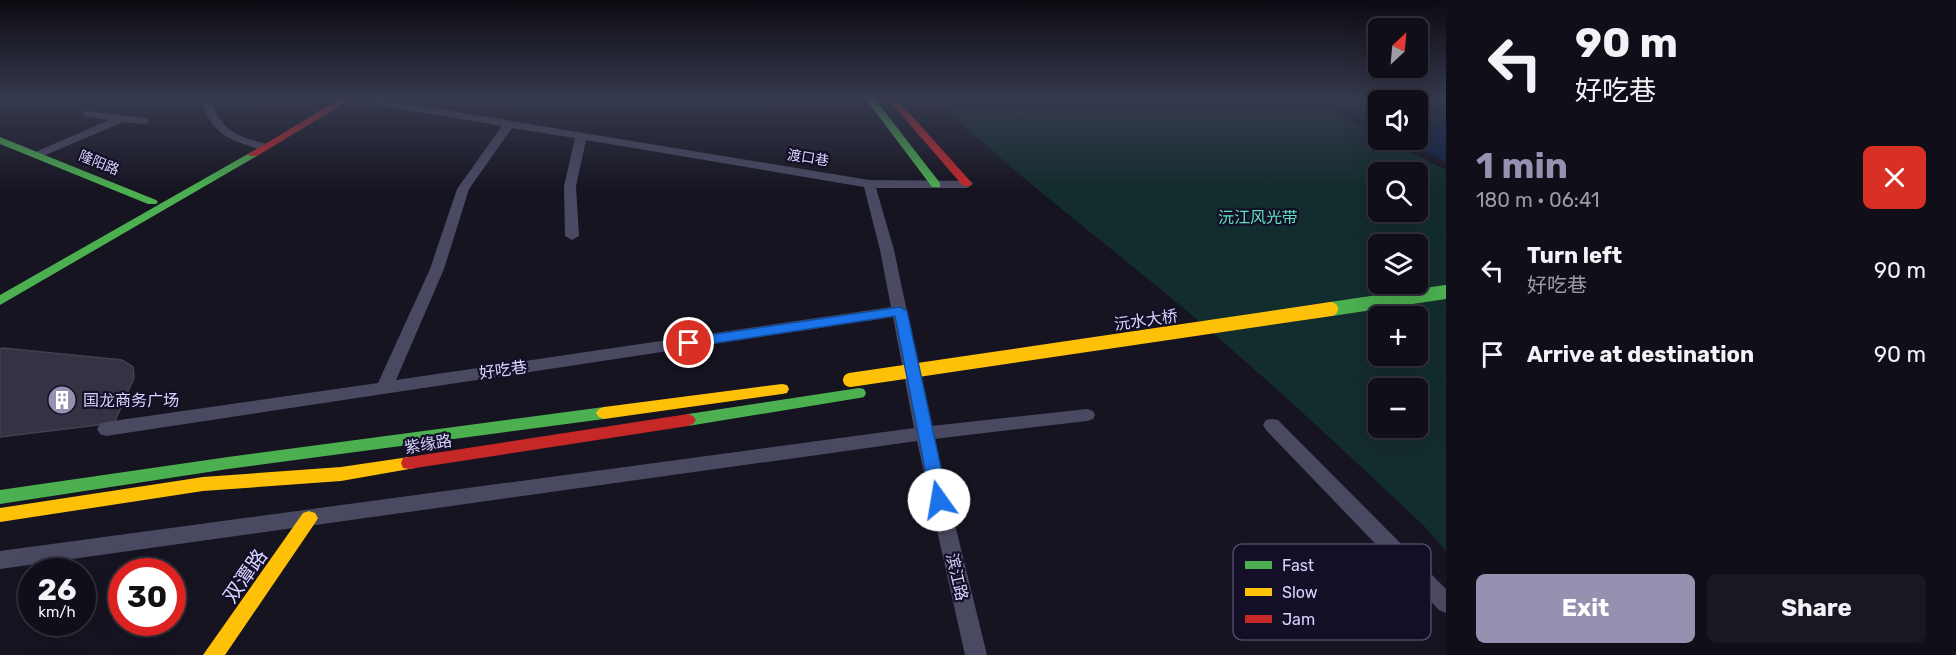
<!DOCTYPE html>
<meta charset="utf-8">
<style>
:root{--surface:#100f19;--page:#191822;--text:#f1f3f6;--muted:#9c9ca2;--line:#302f38;--accent:#9591b1}
body{margin:0;font-family:Rubik,"Noto Sans SC",sans-serif;background:var(--page);color:var(--text);height:100vh;display:flex;flex-direction:column;font-size:22px;white-space:nowrap}
*{box-sizing:border-box;margin:0}
p{font-size:20px;color:var(--muted)}
.icon{flex:none;width:33px;height:33px;fill:none;stroke:currentColor;stroke-width:2;stroke-linecap:round;stroke-linejoin:round}
.map{position:relative;flex:1;overflow:hidden}
.side{display:flex;flex-direction:column;background:var(--surface);width:510px}
.side>*{flex:none}
.hud{background:#100f19;color:var(--text);overflow:hidden}
.needle{width:39px;rotate:26deg}
.tools{position:absolute;left:1368px;top:18px;display:grid;gap:12px}
.tools a{display:grid;place-items:center;width:60px;height:60px;border-radius:9px;background:var(--surface);box-shadow:0 6px 24px #0002,0 0 0 2px var(--line);font-size:30px}
.speed{position:absolute;left:18px;top:558px;display:flex;gap:12px;font-size:30px;font-weight:700;text-align:center}
.speed>*{display:grid;place-content:center;width:78px;height:78px;border-radius:50%;background:var(--surface);box-shadow:0 6px 24px #0002,0 0 0 2px var(--line);line-height:1}
.speed small{font-size:15px;font-weight:400}
.speed .limit{border:9px solid #d22;background:#fff;color:#111}
.pin{position:absolute;display:grid;place-items:center;width:51px;height:51px;color:#fff;margin:-26px;border:3px solid #fff;border-radius:50%;box-shadow:0 2px 6px #0007}
.me{position:absolute;width:66px;margin:-33px;rotate:347deg;stroke-linejoin:round;filter:drop-shadow(0 0 4px #0008)}
.turn{display:flex;align-items:center;gap:21px;height:126px;padding:0 30px;font-size:27px}
.turn .icon{width:78px;height:78px;stroke-width:2.5}
.turn b{display:block;font-size:42px;line-height:51px}
.round{display:grid;place-items:center;flex:none;width:63px;height:63px;border-radius:9px;background:var(--page)}
.summary{display:flex;align-items:center;justify-content:space-between;height:102px;padding:0 30px}
h1{font-size:36px;font-weight:700;line-height:45px;color:var(--accent)}
.primary-button{display:flex;gap:12px;margin-top:auto;padding:12px 30px}
.primary-button a{flex:1;height:69px;border-radius:9px;background:var(--accent);color:#fff;font-size:24px;font-weight:700;line-height:69px;text-align:center}
.primary-button a+a{background:var(--page);color:var(--text)}
ul{padding:0;list-style:none}
li{display:flex;align-items:center;gap:18px;height:84px;padding:0 30px}
li div{flex:1}
li b{display:block;font-size:22px}
li em{font-style:normal}
main{display:flex;flex:1;min-height:0}
.map>svg:first-child{display:block}
</style>
<main>
<div class="map">
<svg width="1446" height="655" viewBox="0 0 1446 655">
<rect width="100%" height="100%" fill="#161421"/>
<path fill="#132c2d" fill-rule="evenodd" d="M934 98H1306L1378 135V140H1387L1446 170V551L1424 526C1339 446 1254 366 1164 292 1086 228 1007 168 934 98ZM1378 172H1418V212H1378ZM1378 244H1418V284H1378ZM1378 316H1418V356H1378ZM1378 388H1418V428H1378Z"/>
<path fill="#0d2144" d="M1321 98H1446V162L1402 140H1418V100H1378V128Z"/>
<path fill="#343243" stroke="#433f54" stroke-width="1.5" d="M3 348 122 360 133 367 134 378 114 423 0 437V349Z"/>
<g fill="none" stroke-linecap="round" stroke-linejoin="round">
<path stroke="#4a4962" stroke-width="6" d="M37 98H46"/>
<path fill="#4a4962" fill-rule="evenodd" d="M200 98H210C221 132 238 137 270 145V149C262 151 254 148 247 145 221 138 208 124 200 98Z
M347 98H372L869 180 971 181 973 184 967 188H876L894 250 931 426 1087 409 1093 411 1095 415 1093 419 1087 421 934 439 987 655H965L917 441 0 569V551L914 428 893 317 106 436 100 434 97 429 100 424 106 422 378 383 430 269 457 189 502 126 352 101ZM512 128 575 138 564 186 565 236 572 240 579 236 576 186 586 140 864 187 880 250 891 307 396 380 444 269 469 189Z
M87 111 145 118 150 121 145 124 123 122 41 157H33V153L109 120 83 116V112Z
M1272 419 1278 420 1446 589V613L1439 610 1266 430 1263 425 1266 420Z"/>
<path fill="#4caf50" fill-rule="evenodd" d="M865 98H874L940 183V187H932Z
M0 137 156 200 158 202 156 204H148L0 144Z
M253 151 258 154 257 156 0 305V295Z
M859 388 864 389 866 393 864 397 859 398 688 426 683 424 680 420 683 416 688 414Z
M604 407 609 409 612 413 609 417 604 419 228 469 0 504V490L228 457Z"/>
<path fill="#ffc107" fill-rule="evenodd" d="M782 384 787 385 789 389 787 393 782 394 604 419 599 417 596 413 599 409 604 407Z
M409 457 415 458 417 463 415 468 341 481 203 491 0 522V508L203 477 341 467Z
M309 511 315 513 318 518 315 523 225 655H203L303 513Z"/>
<path fill="#c62828" fill-rule="evenodd" d="M342 98H353L257 156H249L248 154Z
M887 98H896L971 182V186H963Z
M688 414 693 416 696 420 693 424 688 426 409 469 403 468 401 463 403 458 409 457Z"/>
<path stroke="#4caf50" stroke-width="14" d="M1331 309 1446 292"/>
<path stroke="#ffc107" stroke-width="14" d="M850 380 1331 309"/>
</g>
<linearGradient id="sky" x2="0" y2="1"><stop stop-color="#0c0b12"/><stop offset="0.52" stop-color="#363a4e"/><stop offset="1" stop-color="#363a4e" stop-opacity="0"/></linearGradient>
<rect width="1446" height="190" fill="url(#sky)"/>
<path fill="#1a73e8" stroke="#114b97" stroke-width="1.5" d="M900 307 907 311 948 500 945 505H933L931 500 895 316 689 347 682 343 689 338Z"/>
<defs>
<g id="building-disc" transform="scale(1.5)"><circle r="9.5" fill="#9591b1" stroke="#130f26"/><path d="M-4-6H4V6H1V3H-1V6H-4ZM-2.5-4.3h1.7v1.8h-1.7ZM.8-4.3h1.7v1.8H.8ZM-2.5-1h1.7V.8h-1.7ZM.8-1h1.7V.8H.8Z" fill="#fff"/></g>
</defs>
<g fill-rule="evenodd">
<use href="#building-disc" x="62" y="400"/>
</g>
<g text-anchor="middle" dominant-baseline="central" stroke-width="4.5" stroke-linejoin="round" paint-order="stroke">
<g font-size="14" fill="#d9d4ff" stroke="#130f26">
<text transform="translate(808 158) rotate(9)">渡口巷</text>
<text transform="translate(99 163) rotate(22)">隆阳路</text>
</g>
<g font-size="16" fill="#5fe0c0" stroke="#130f26">
<text x="1258" y="217">沅江风光带</text>
</g>
<g font-size="16" fill="#d9d4ff" stroke="#130f26">
<text transform="translate(1146 320) rotate(-8)">沅水大桥</text>
<text transform="translate(503 370) rotate(-8)">好吃巷</text>
<text transform="translate(428 444) rotate(-9)">紫缘路</text>
<text transform="translate(957 577) rotate(77)">滨江路</text>
</g>
<g font-size="16" fill="#d9d4ff" stroke="#130f26" text-anchor="start">
<text x="83" y="400">国龙商务广场</text>
</g>
<g font-size="20" fill="#d9d4ff" stroke="#130f26">
<text transform="translate(245 576) rotate(-55)">双潭路</text>
</g>
</g>
<rect x="1233" y="544" width="198" height="96" rx="9" fill="#130f26" stroke="#4e4a67" stroke-width="1.5"/>
<rect x="1245" y="561" width="27" height="8" fill="#4caf50"/>
<rect x="1245" y="588" width="27" height="8" fill="#ffc107"/>
<rect x="1245" y="615" width="27" height="8" fill="#c62828"/>
<g font-size="16" fill="#d9d4ff">
<text x="1282" y="571">Fast</text>
<text x="1282" y="598">Slow</text>
<text x="1282" y="625">Jam</text>
</g>
</svg>
<div class="tools">
<a><svg class="needle" viewBox="-14 -14 28 28"><path d="M0-13l5 13h-10z" fill="#e53935"/><path d="M0 13l5-13h-10z" fill="#9c9ca2"/></svg></a>
<a><svg class="icon" aria-label="sound" viewBox="0 0 24 24"><path d="M4 9h4l5-4v14l-5-4H4zM17 9q2 3 0 6"/></svg></a>
<a><svg class="icon" aria-label="search" viewBox="0 0 24 24"><circle cx="10" cy="10" r="6"/><path d="M15 15l6 6"/></svg></a>
<a><svg class="icon" aria-label="layers" viewBox="0 0 24 24"><path d="M12 4l9 5-9 5-9-5zM3 14l9 5 9-5"/></svg></a>
<a>+</a>
<a>−</a>
</div>
<div class="speed"><div>26<small>km/h</small></div><div class="limit">30</div></div>
<div class="pin" style="left:689px;top:343px;background:#d93025"><svg class="icon" aria-label="arrive" viewBox="0 0 24 24"><path d="M6 21V4h12l-3 4 3 4H6"/></svg></div>
<svg class="me" style="left:939px;top:500px" viewBox="-20 -20 40 40"><circle r="19" fill="#fff"/><path d="M0-13L10 11 0 6-10 11z" fill="#1a73e8"/></svg>
</div>
<section class="side">
<div class="hud">
<div class="turn"><svg class="icon" aria-label="left" viewBox="0 0 24 24"><path d="M17 20v-9H6M10 6l-5 5 5 5"/></svg><div><b>90 m</b>好吃巷</div></div>
</div>
<div class="summary"><div><h1>1 min</h1><p>180 m · 06:41</p></div><a class="round" style="background:#d93025;color:#fff"><svg class="icon" aria-label="close" viewBox="0 0 24 24"><path d="M6 6l12 12M18 6L6 18"/></svg></a></div>
<ul>
<li><svg class="icon" aria-label="left" viewBox="0 0 24 24"><path d="M17 20v-9H6M10 6l-5 5 5 5"/></svg><div><b>Turn left</b><p>好吃巷</p></div><em>90 m</em></li>
<li><svg class="icon" aria-label="arrive" viewBox="0 0 24 24"><path d="M6 21V4h12l-3 4 3 4H6"/></svg><div><b>Arrive at destination</b></div><em>90 m</em></li>
</ul>
<div class="primary-button"><a>Exit</a><a>Share</a></div>
</section>
</main>
